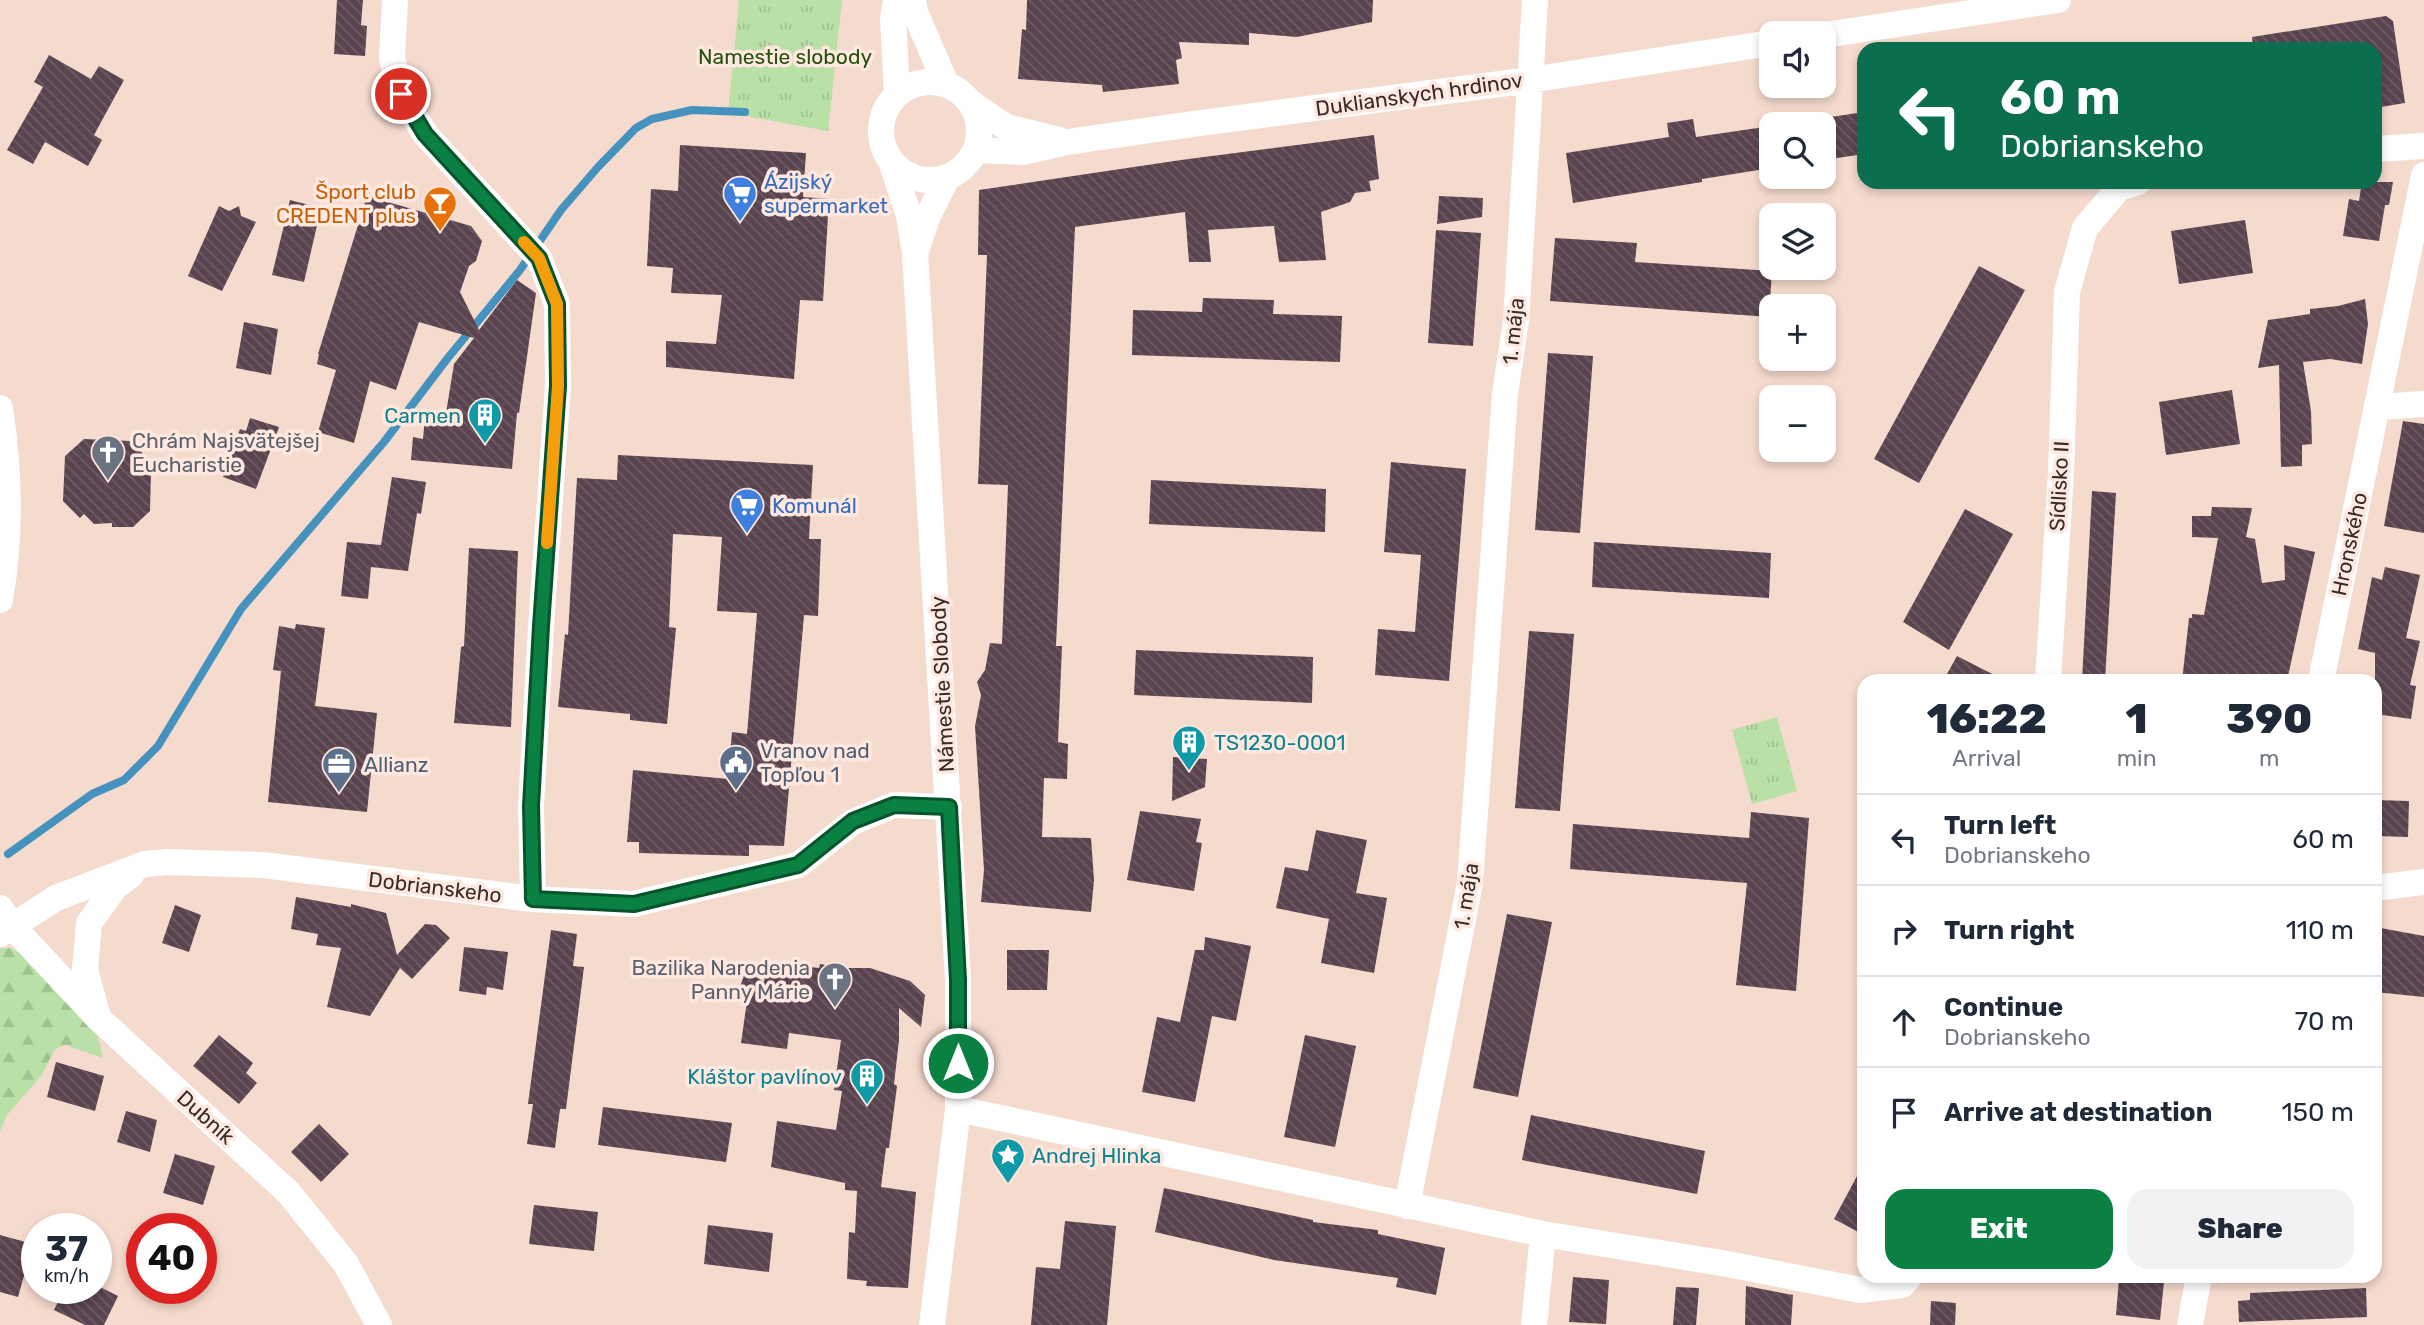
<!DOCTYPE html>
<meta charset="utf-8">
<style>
:root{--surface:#fff;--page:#f2f2f3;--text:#1f2937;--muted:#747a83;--line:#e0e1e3;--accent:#0b8043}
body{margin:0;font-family:Rubik,sans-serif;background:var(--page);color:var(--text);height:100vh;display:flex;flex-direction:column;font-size:26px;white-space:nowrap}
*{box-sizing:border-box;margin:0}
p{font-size:23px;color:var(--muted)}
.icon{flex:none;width:38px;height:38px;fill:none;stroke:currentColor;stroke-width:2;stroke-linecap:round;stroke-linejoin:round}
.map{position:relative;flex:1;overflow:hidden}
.panel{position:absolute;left:1857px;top:674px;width:525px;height:609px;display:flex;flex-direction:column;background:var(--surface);border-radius:21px;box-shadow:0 4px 10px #0003}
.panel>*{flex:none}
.top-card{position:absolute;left:1857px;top:42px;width:525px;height:147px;border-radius:21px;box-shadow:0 4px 10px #0003;background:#0b6e4f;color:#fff;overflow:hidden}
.tools{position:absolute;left:1759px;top:21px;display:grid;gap:14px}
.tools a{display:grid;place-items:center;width:77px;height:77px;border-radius:14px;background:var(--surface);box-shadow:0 4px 10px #0003;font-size:35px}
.speed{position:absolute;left:21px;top:1213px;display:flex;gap:14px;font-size:35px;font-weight:700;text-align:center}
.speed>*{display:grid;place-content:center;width:91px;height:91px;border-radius:50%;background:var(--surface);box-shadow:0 4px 10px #0003;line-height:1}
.speed small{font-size:18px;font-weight:400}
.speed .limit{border:10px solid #d22;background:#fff;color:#111}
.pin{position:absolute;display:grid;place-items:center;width:60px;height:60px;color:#fff;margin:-30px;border:4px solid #fff;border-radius:50%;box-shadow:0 2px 7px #0007}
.me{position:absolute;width:77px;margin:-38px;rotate:0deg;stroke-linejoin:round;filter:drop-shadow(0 0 5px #0008)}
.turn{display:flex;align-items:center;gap:24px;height:147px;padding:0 28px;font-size:32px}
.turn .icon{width:91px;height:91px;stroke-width:2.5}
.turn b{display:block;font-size:49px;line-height:60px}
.eta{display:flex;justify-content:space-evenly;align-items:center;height:119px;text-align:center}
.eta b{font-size:42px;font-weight:800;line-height:49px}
.cta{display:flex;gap:14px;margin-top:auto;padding:14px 28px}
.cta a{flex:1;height:80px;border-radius:21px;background:var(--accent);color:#fff;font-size:28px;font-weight:800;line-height:80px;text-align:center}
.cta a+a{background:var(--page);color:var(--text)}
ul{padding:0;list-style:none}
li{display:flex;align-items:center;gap:21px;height:91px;padding:0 28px;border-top:2px solid var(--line)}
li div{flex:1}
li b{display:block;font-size:26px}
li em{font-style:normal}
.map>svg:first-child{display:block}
</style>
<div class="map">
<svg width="2424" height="1325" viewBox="0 0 2424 1325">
<defs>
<pattern id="grass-tufts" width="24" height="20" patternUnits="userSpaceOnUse" patternTransform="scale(1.75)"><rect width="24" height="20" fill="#b9e1a7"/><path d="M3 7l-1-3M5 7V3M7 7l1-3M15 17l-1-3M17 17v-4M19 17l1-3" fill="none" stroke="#a0c190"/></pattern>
<pattern id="forest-firs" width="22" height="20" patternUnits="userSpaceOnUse" patternTransform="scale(1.75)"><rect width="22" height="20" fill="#b9e1a7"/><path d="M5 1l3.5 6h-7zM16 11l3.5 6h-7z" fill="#a0c190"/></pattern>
<pattern id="building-back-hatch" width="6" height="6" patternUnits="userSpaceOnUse" patternTransform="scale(1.75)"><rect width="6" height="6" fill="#59444f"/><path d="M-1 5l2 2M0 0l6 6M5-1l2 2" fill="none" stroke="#6e5d65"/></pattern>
</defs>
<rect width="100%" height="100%" fill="#f5dace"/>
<path fill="url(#grass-tufts)" d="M739 0H842L828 131 728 113Z
M1777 717 1797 791 1752 804 1732 730Z"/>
<path fill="url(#forest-firs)" d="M0 948H10L47 967 94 1020 103 1058 65 1045 55 1049 41 1076 7 1115 0 1132Z"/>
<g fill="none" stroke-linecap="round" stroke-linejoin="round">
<path stroke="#4592bf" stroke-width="8" d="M8 854 92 794 124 780 158 746 241 609 384 442 447 359 520 270 561 210 598 167 636 128 652 119 692 110 745 112"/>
</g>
<path fill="url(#building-back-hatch)" d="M337 0H363L361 25 367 26 365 56 334 54Z
M1027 0H1373L1372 22 1297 37 1249 33V45L1179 42 1182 58 1176 60 1179 84 1103 92 1102 85 1018 79 1022 29 1026 30Z
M2386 16 2393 21 2405 103 2375 108V49H2253L2252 37Z
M49 55 91 79 99 66 124 80 94 135 102 140 88 166 45 142 33 164 7 150 43 87 34 82Z
M1864 112V154L1824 160V118Z
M1693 119 1696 137 1771 126V168L1702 179V182L1573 203 1566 153 1669 137 1667 123Z
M1374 135 1379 179 1369 181 1371 191 1355 193 1350 202 1321 212 1326 260 1279 262 1274 226 1208 230 1211 262H1189L1185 212 1075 227 1056 646H1062L1058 742 1068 744 1067 779 1044 778 1042 837 1091 838 1094 880 1091 912 981 902 984 870 975 726 981 695 977 682 985 670 990 643 1002 644 1008 485 978 484 987 255H978L979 190 1181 160Z
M680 145 806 153 803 197 829 199 823 301 800 300 794 379 666 367V341L716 344 722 295 671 293 673 268 647 266 651 189 678 191Z
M2362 182H2393L2389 205H2385L2379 241 2343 236 2349 199 2359 201Z
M367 196 471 226 482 241 476 261 469 266 460 292 479 330 517 280 536 293 519 413H517L512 469 411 460 413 437 423 439 425 417 445 419 454 364 474 338 419 322 396 390 370 381 354 443 318 432 336 370 317 364 319 354H318Z
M1439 196 1483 198 1482 217 1437 224Z
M290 200 321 208 304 282 272 275Z
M219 206 229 211 239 206 241 216 256 222 222 291 188 276Z
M2245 220 2253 273 2179 284 2171 231Z
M1436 230 1481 233 1473 346 1428 343Z
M1555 238 1637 243 1635 262 1772 271 1769 317 1550 301Z
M1979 266 2025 290 1919 483 1874 459Z
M1203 298 1274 300 1273 314 1342 316 1340 362 1132 355 1133 310 1202 312Z
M2365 299 2368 324 2362 364 2330 359 2303 362 2311 411 2312 444 2302 445V466L2281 467 2279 365 2258 368 2268 320 2310 314V309L2338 306Z
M244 322 278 329 271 375 236 368Z
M1548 353 1593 356 1580 533 1535 530Z
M2232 390 2240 444 2166 455 2159 402Z
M250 418 279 427 256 489 223 477 240 429 246 431Z
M2403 421 2424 424V533L2384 526Z
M84 439 131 441 146 457 141 461 151 472 150 511 133 527H112V523L94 524 84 514 80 518 63 501 65 456Z
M618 455 813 465 809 539H821L818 616 804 615 784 846 749 845V856L639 853V842H627L633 770 728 779 732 732 747 734 757 613 717 611 722 537 673 534 669 627 676 628 667 724 630 720V714L558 707 565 634 568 635 577 478 617 480Z
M1391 462 1466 469 1449 681 1375 675 1378 629 1415 632 1421 555 1384 552Z
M392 477 426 482 421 514 417 513 408 571 371 567 368 599 341 596 347 542 381 545Z
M1151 480 1326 489 1325 532 1149 524Z
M2092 491 2116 493 2105 681H2082Z
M2212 507 2252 508 2246 537 2255 539 2262 583 2285 580 2284 545 2315 552 2287 681H2182L2189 618H2192V614L2204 615 2218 538 2192 537V516H2211Z
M1965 509 2013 534 1949 650 1903 622Z
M1594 542 1771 553 1769 598 1592 587Z
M469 548 518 551 511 727 454 723 461 647 464 646Z
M2385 567 2420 575 2406 638 2420 641 2410 685 2416 686 2411 719 2375 714V653L2358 649 2372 577 2382 580Z
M296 624 325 628 315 706 377 713 367 812 268 802 281 671 273 670 279 626 295 629Z
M1529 631 1574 634 1560 811 1515 808Z
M1136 650 1313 657 1312 703 1134 695Z
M1957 656 2006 681H1943Z
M1173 757 1207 759 1205 787 1172 801Z
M2375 800 2409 801 2408 837 2375 836Z
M1140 811 1201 819 1196 842 1202 843 1194 891 1127 880Z
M1751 812 1809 818 1796 991 1736 985 1747 883 1570 869 1573 824 1749 838Z
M1316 830 1367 840 1356 893 1387 898 1374 973 1321 963 1329 919 1276 908 1285 867 1308 871Z
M296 897 351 907V904L386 913 397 955 425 924 436 925 450 938 412 979 400 968 370 1016 327 1007 341 948 316 945 318 934 291 929Z
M175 905 201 915 189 952 162 943Z
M1507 914 1552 922 1518 1097 1473 1088Z
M2375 927 2424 936V997L2375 992Z
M551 930 577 934 573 966 584 967 566 1109H560L555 1148 527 1144 533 1104H528Z
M1205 937 1251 946 1236 1021 1212 1016 1195 1102 1142 1092 1157 1017 1180 1022 1195 950H1204Z
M464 947 508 952 503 990 487 987 486 995 459 991Z
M1007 950H1049L1047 990H1007Z
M767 962 819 968 820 964 843 968H870L910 981 925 995 921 1027 899 1008V1040L894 1084 897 1086 889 1148H886L881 1187 916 1192 908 1288 866 1286 867 1281 847 1279 849 1232 855 1233 857 1191 845 1190V1183L771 1167 777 1121 836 1130 842 1091 834 1090 841 1040 789 1033 787 1049 741 1043 747 1001 737 995 746 970 764 982Z
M219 1035 253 1063 246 1073 257 1083 239 1104 193 1066Z
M1305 1035 1356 1046 1335 1147 1284 1137Z
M56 1062 104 1076 95 1111 47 1097Z
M603 1107 732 1123 726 1162 598 1145Z
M126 1111 157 1120 150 1152 117 1142Z
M1531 1115 1705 1151 1697 1194 1522 1160Z
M319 1124 349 1154 321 1182 291 1152Z
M175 1154 215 1166 203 1205 163 1193Z
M1864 1163V1235L1834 1219Z
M1164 1188 1313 1220V1222L1378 1230V1234L1445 1248 1436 1295 1396 1287 1398 1278 1274 1260 1155 1232Z
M534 1205 598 1212 594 1251 529 1244Z
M1065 1221 1116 1226 1107 1325H1031L1036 1267 1060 1269Z
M708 1225 773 1233 769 1272 704 1264Z
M0 1235 33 1244 18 1297 0 1292Z
M1573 1277 1609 1280 1606 1324 1569 1322Z
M2119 1278 2164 1282 2160 1320 2116 1315Z
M1746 1286 1793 1295 1791 1325H1745Z
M1676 1287 1699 1288 1696 1325H1673Z
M65 1288H102L118 1296 104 1325H85L54 1310Z
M2366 1288 2367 1317 2239 1322 2238 1301 2250 1300V1293Z
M1931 1301 1956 1303 1955 1325H1930Z"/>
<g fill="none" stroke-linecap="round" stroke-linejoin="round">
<path stroke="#fff" stroke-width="26" d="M395 0 392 58 401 94 425 134 539 258 557 304 558 386 541 626 531 806 533 899
M896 0 893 18 897 94
M913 0 915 12 946 84
M1824 35 2058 0
M881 131a49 49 0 1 1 98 0a49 49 0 1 1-98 0Z
M971 103 1006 127 1059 140
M2375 149 2424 146
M976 150 1023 152 1067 142 1193 124 1530 80 1771 43
M891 161 909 216 915 253 958 980V1109L932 1325
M916 251 927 218 947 178
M2377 407 2424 404
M0 408C10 473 11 536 0 600
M2048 681 2061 473 2067 292 2085 228 2119 188 2138 182
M2321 681 2424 175
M2375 888 2424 882
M0 908 12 926 99 1019 289 1193 346 1264 379 1325
M0 934 56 898 145 864 168 862 263 865 533 899 633 904 798 865 853 822 894 805 949 807
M97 1014 85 969 89 923 115 887 131 875
M958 1109 1543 1234 1722 1263 1860 1290 1902 1285 1910 1276
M1407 1206 1470 883 1505 394 1516 321 1535 0
M1534 1325 1543 1234
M2190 1325 2199 1276"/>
</g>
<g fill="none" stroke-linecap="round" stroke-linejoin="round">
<g stroke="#07532c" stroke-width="18">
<path id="route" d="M401 94 425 134 539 258 557 304 558 386 541 626 531 806 533 899 634 904 798 865 853 821 894 805 949 807 958 980V1063"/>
</g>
<use href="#route" stroke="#0b8043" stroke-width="12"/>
<path stroke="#f59e0b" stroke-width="12" d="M524 242 539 258 557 304 558 386 547 543"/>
</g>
<defs>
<g id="supermarket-pin" transform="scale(1.75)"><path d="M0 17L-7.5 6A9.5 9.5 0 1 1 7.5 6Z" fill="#3f7fe0" stroke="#ffe8df"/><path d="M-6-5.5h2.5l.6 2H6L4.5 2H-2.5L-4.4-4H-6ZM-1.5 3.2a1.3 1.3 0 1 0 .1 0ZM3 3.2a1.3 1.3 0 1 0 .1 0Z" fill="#fff"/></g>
<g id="bar-pin" transform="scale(1.75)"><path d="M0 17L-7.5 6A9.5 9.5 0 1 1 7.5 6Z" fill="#e8710a" stroke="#ffe8df"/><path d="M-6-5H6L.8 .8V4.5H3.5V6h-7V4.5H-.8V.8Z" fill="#fff"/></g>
<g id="building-pin" transform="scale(1.75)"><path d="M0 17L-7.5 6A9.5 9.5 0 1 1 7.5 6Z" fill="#0f9aa8" stroke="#ffe8df"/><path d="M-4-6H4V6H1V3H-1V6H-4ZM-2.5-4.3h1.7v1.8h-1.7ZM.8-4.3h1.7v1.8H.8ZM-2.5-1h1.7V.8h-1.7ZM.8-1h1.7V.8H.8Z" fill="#fff"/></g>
<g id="church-pin" transform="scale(1.75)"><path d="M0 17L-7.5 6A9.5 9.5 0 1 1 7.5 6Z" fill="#6b7280" stroke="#ffe8df"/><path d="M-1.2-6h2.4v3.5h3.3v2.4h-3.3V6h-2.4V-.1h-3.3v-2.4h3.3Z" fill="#fff"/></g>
<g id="civic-pin" transform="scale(1.75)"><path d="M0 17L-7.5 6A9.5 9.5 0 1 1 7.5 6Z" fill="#5c6f8a" stroke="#ffe8df"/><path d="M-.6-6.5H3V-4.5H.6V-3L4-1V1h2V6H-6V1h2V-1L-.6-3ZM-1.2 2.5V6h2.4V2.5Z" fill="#fff"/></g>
<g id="office-pin" transform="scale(1.75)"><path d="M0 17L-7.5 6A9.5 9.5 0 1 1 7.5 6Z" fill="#5c6f8a" stroke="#ffe8df"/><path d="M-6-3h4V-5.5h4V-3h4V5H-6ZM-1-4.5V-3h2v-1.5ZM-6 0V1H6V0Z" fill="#fff"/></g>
<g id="sight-pin" transform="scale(1.75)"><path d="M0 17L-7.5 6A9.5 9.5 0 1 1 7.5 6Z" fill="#0f9aa8" stroke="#ffe8df"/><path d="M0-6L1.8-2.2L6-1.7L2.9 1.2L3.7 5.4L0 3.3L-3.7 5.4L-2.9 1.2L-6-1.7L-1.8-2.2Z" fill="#fff"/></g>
</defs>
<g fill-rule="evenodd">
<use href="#supermarket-pin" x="740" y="193"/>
<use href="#bar-pin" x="440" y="203"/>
<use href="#building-pin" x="485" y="415"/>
<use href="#church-pin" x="108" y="452"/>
<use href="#supermarket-pin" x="747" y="505"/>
<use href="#building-pin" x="1189" y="742"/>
<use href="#civic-pin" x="736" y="762"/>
<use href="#office-pin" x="339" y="764"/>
<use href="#church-pin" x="835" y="979"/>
<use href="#building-pin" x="867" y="1076"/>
<use href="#sight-pin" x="1008" y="1155"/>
</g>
<g text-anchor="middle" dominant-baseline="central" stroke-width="7" stroke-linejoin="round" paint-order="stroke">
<g font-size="21" fill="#26500c" stroke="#ffe8df">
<text x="785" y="56">Namestie slobody</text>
</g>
<g font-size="21" fill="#372d28" stroke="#ffe8df">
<text transform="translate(1419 94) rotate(-8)">Duklianskych hrdinov</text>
<text transform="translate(1513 331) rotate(-84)">1. mája</text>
<text transform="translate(2059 486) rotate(-87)">Sídlisko II</text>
<text transform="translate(2349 544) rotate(-78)">Hronského</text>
<text transform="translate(942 684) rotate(-93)">Námestie Slobody</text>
<text transform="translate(435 887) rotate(7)">Dobrianskeho</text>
<text transform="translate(1466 896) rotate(-81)">1. mája</text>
<text transform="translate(206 1117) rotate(42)">Dubník</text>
</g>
<g font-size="21" fill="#366cbe" stroke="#ffe8df" text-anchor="start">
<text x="764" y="181">Ázijský<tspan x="764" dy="24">supermarket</tspan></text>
<text x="772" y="505">Komunál</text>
</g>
<g font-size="21" fill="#c56008" stroke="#ffe8df" text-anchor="end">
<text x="416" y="191">Šport club<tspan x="416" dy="24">CREDENT plus</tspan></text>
</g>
<g font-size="21" fill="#0d838f" stroke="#ffe8df" text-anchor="end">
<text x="461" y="415">Carmen</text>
<text x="1214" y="742" text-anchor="start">TS1230-0001</text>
<text x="842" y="1076">Kláštor pavlínov</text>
<text x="1032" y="1155" text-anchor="start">Andrej Hlinka</text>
</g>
<g font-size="21" fill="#5b616d" stroke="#ffe8df" text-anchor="start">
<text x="132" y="440">Chrám Najsvätejšej<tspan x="132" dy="24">Eucharistie</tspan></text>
<text x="810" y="967" text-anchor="end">Bazilika Narodenia<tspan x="810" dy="24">Panny Márie</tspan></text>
</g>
<g font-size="21" fill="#4e5e75" stroke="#ffe8df" text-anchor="start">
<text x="760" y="750">Vranov nad<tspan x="760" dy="24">Topľou 1</tspan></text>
<text x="364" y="764">Allianz</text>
</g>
</g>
</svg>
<div class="tools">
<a><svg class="icon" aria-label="sound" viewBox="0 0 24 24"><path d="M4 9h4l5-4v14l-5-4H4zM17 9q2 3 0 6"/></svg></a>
<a><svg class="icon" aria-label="search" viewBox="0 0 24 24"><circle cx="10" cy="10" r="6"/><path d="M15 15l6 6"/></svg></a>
<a><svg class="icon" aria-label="layers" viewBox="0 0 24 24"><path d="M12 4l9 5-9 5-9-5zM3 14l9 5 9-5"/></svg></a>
<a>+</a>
<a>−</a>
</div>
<div class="speed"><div>37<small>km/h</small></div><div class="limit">40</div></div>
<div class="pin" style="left:401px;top:94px;background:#d93025"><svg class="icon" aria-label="arrive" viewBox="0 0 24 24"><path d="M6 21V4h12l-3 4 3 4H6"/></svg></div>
<svg class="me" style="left:958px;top:1063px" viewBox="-20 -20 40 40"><circle r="17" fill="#0b8043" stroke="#fff" stroke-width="3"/><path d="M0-11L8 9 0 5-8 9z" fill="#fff"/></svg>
<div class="top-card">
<div class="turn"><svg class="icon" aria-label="left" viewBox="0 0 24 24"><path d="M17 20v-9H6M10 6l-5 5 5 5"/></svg><div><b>60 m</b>Dobrianskeho</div></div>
</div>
<section class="panel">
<div class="eta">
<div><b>16:22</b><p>Arrival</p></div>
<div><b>1</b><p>min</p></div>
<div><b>390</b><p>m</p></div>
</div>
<ul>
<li><svg class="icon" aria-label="left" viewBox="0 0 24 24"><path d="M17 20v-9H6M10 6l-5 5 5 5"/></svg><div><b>Turn left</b><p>Dobrianskeho</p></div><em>60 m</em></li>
<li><svg class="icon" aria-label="right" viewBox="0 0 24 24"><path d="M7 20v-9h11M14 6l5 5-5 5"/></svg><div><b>Turn right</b></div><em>110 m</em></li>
<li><svg class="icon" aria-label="ahead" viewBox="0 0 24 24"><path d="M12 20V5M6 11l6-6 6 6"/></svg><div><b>Continue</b><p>Dobrianskeho</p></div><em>70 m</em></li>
<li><svg class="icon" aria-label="arrive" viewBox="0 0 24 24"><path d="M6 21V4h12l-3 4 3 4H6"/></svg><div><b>Arrive at destination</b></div><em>150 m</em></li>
</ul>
<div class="cta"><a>Exit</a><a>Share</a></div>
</section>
</div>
